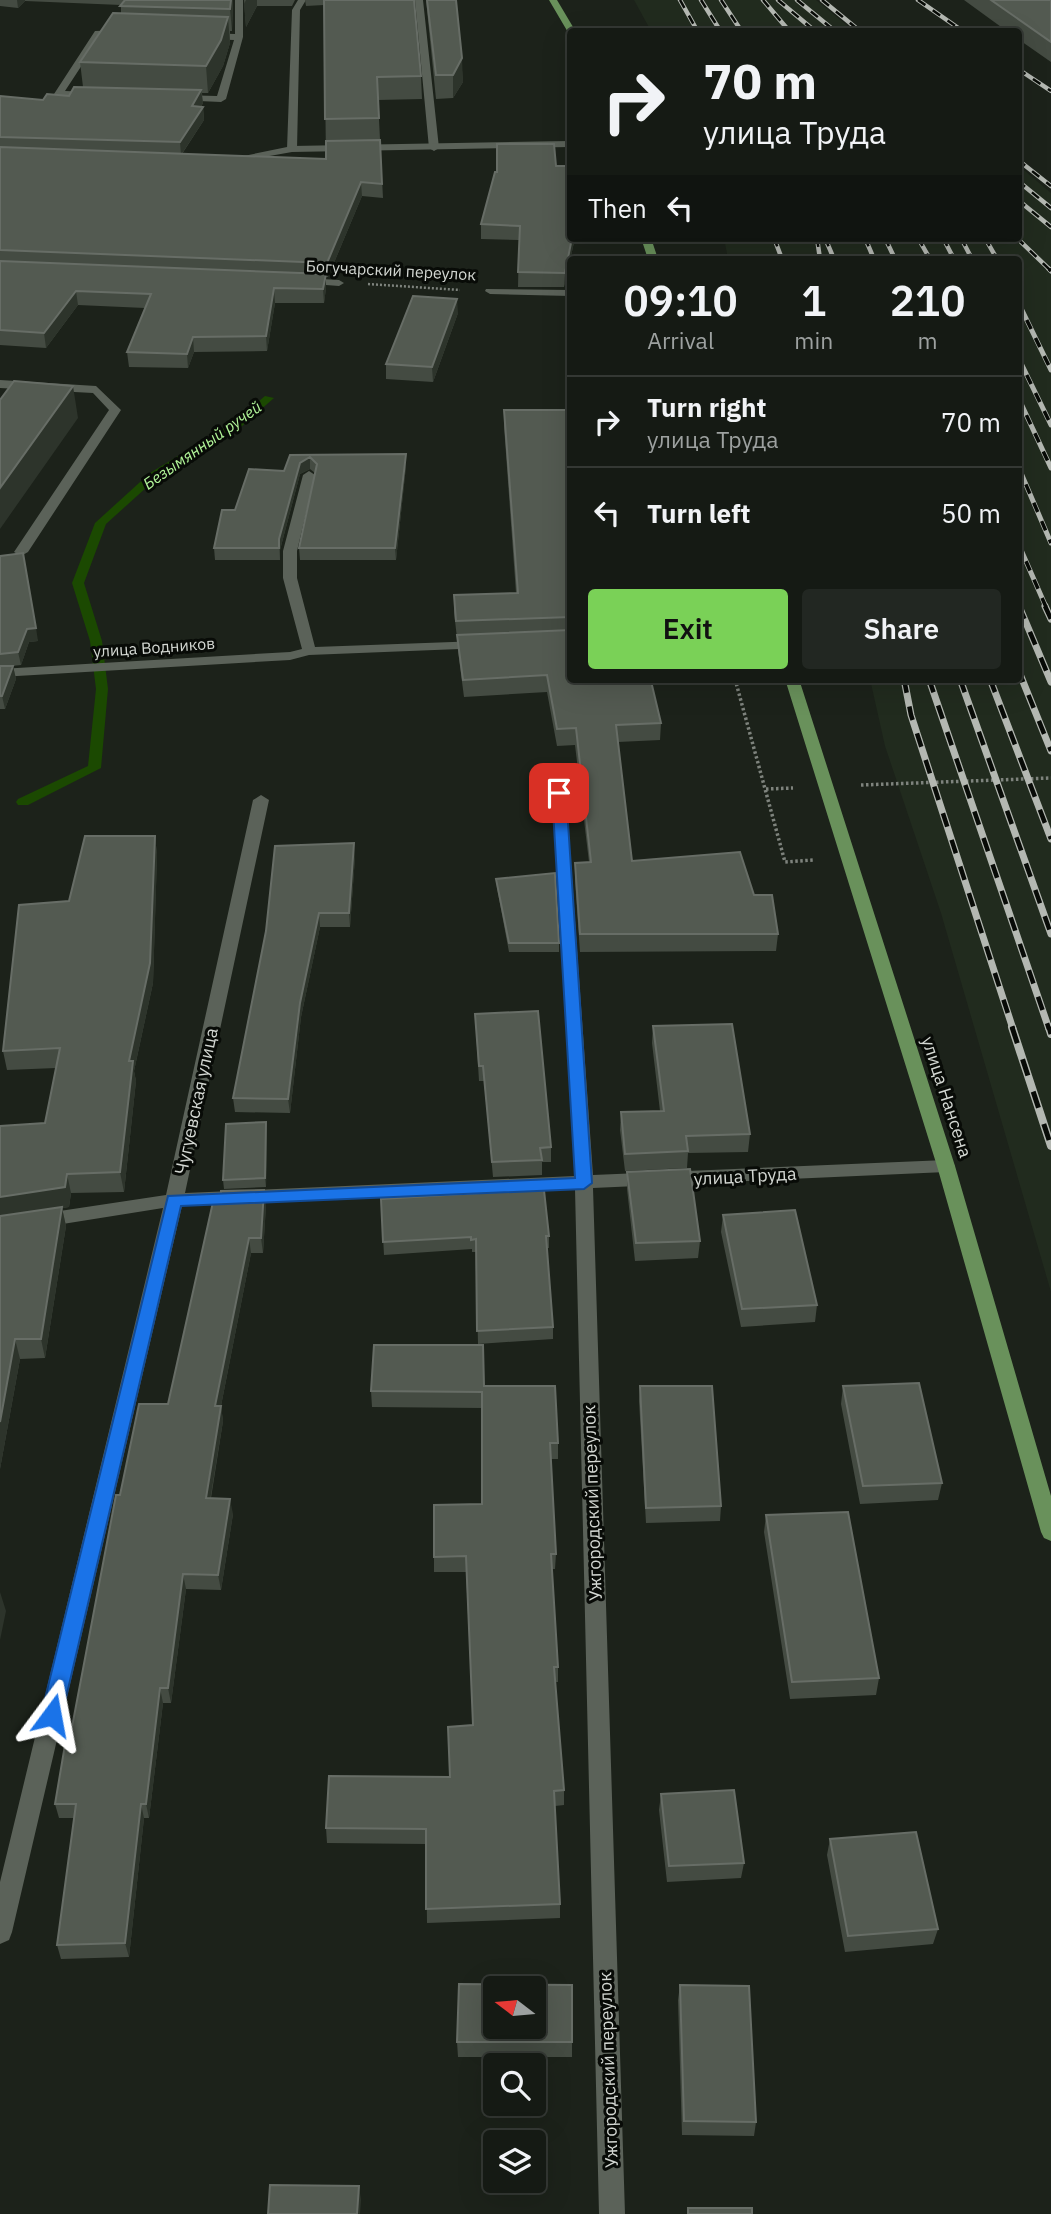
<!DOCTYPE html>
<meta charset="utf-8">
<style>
:root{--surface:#151a14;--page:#222722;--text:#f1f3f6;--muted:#9da1a0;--line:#343834;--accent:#7ad157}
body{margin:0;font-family:"IBM Plex Sans",sans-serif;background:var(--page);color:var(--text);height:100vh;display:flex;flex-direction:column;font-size:26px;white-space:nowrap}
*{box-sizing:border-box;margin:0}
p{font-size:23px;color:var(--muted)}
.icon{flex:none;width:38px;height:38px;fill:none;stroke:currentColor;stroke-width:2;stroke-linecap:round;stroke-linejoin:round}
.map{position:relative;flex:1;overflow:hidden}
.details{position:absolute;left:567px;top:256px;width:455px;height:427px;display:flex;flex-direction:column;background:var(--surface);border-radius:7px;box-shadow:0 7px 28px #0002,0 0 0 2px var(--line)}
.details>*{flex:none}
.top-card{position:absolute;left:567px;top:28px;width:455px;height:214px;border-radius:7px;box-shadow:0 7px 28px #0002,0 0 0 2px var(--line);background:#151a14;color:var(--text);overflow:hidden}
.needle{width:46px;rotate:286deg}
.fabs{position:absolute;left:483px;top:1976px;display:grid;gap:14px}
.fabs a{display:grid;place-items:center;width:63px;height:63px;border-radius:7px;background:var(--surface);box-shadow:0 7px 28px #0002,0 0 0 2px var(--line);font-size:35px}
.pin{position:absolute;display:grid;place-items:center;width:60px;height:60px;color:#fff;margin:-30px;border-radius:14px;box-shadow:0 4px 10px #0006}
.me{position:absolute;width:77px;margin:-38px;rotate:13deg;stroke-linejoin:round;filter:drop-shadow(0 0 5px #0008)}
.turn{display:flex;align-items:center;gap:24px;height:147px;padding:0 21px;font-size:32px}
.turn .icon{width:91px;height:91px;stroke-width:2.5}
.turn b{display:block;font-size:49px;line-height:60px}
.then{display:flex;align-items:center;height:66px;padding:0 21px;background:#0003;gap:14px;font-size:26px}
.eta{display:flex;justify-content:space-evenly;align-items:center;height:119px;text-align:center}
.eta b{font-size:42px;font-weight:600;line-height:49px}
.action{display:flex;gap:14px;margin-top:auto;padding:14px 21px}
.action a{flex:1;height:80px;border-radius:7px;background:var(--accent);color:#111;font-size:28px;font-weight:600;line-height:80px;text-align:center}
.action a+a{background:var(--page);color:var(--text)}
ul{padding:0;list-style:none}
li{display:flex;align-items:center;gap:21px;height:91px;padding:0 21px;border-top:2px solid var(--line)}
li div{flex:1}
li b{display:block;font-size:26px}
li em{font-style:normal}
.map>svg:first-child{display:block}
</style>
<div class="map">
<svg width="1051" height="2214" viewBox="0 0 1051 2214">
<rect width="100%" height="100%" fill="#1c221a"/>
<path fill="#212b1e" d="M634 0H816L854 31H651Z
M1019 166 1051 193V1292L941 913 885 746 870 679H1018V259H728L724 238H1018Z"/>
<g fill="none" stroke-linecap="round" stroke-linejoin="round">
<path fill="#1b4901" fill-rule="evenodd" d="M265 396 274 398 242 426 158 477 106 524 84 583 102 641 108 689 101 768 28 805H18L16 802 18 799 88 766 96 689 90 641 72 583 95 523 150 473 234 422Z"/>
<path stroke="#7e837d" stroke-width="2.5" stroke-dasharray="2 2" stroke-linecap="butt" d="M368 284 460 290"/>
<path stroke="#7e837d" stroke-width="3.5" stroke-dasharray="2.5 2.5" stroke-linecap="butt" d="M735 679 785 862 813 860
M861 785 1051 778
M766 789 793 788"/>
<path fill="#5b6259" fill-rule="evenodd" d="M235 0H243V37L226 99 221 102 176 100V96L179 95 217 96 234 40 206 39 202 36 206 33 235 34Z
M298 0H306L300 10 297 149 292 152 287 149 292 10Z
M415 0H423L439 148 434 151 429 148Z
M95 31 122 30 126 33 122 36H101L65 91 92 92 97 95 92 98 56 96 54 94Z
M0 380 96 386 121 410 28 552 21 556 14 552 109 410 93 393 0 388Z"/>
<path fill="#5b6259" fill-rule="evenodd" d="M570 141V147L292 152 224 164 219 161 292 146Z
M304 278 339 280 344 283 339 286 300 283 299 281Z
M486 289 570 290V296L490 294 485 291Z
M309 471 315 475 297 551V578L315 647 480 641 485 642V648L309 655 290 660 0 677V669L290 652 302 649 283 578V551L303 475Z
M559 789 566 793 593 1175 946 1160 952 1161 955 1166 952 1171 946 1172 593 1188 625 2214H599L575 1189 182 1206 12 1932 9 1940 0 1944V1882L163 1208 0 1234V1220L166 1195 253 800 261 795 269 800 185 1193 575 1176 552 793Z"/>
<path fill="#69915b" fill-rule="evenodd" d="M549 0H557L576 32 569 34Z
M641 238H651L658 259H648Z
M785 679H799L955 1166 1051 1496V1541L1044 1538 1041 1532 937 1166Z"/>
<g stroke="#b4b8b2" stroke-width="4.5">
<path id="rail-far3" d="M680 0 698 32
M701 0 721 32
M721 0 742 32
M763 0 790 32
M778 0 816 32
M797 0 836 32
M822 0 861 32
M918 0 964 32
M1018 69 1051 91
M1018 160 1051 186
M1018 181 1051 208
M1018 200 1051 227
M774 238 782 259
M817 238 820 259
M825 238 834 259
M865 238 874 259
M885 238 895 259
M918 238 930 259
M943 238 954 259
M961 238 972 259
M985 238 997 259
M1017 238 1050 270"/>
</g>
<g stroke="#b4b8b2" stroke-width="5">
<path id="rail-far2" d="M1049 269 1051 271
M1018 302 1051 370
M1018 357 1051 425
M1018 397 1051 468
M1018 466 1051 543
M1018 543 1046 607
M1018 604 1019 607"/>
</g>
<g stroke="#b4b8b2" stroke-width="7">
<path id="rail-far1" d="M1019 606 1051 682
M1045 606 1051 619
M1018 669 1051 751
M904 679 911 715 1013 1029
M929 679 1049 1029
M960 679 1051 934
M990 679 1051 839"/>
</g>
<g stroke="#b4b8b2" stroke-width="8">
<path id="rail" d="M1012 1027 1051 1146
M1049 1027 1051 1034"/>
</g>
<use href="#rail-far3" stroke="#080b07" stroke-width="2.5" stroke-dasharray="9" stroke-linecap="butt"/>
<use href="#rail-far2" stroke="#080b07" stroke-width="3.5" stroke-dasharray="10" stroke-linecap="butt"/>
<use href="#rail-far1" stroke="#080b07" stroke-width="4.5" stroke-dasharray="14" stroke-linecap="butt"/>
<use href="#rail" stroke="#080b07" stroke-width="5" stroke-dasharray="17" stroke-linecap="butt"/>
</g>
<path fill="#444b42" d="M0 0H233L232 31H230V43L223 66 208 93H202L203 103 201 107H203L204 120 182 154 326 159 324 5 306 6 305 0H414L421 76 422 99 378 100 383 198 362 196 328 277H326V288L324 303H275L267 351 194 352 188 368 129 367 127 352 145 308 78 305 46 348 0 345V96L43 100 69 96 83 87 80 62 121 13V5L25 1 18 8 0 6Z
M244 0H295L292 6H257L246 27Z
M426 0H456L463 82 453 98 436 99Z
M964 0H1051V62L1018 39V32H1008Z
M556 166 570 238H575L564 287H518L519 240 481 239V224Z
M458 313 433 382 386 379V364Z
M504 410H570V679L603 684 661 723 660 740 618 742 632 861 754 895 778 934 776 951 580 952 575 881V863L589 862 575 745 557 746 547 692 464 697 458 651V638H457L454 612V595L516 593 504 426Z
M406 454V466L396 560H300L299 548 315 473 310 469 300 474 280 550V560H215L214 548 235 510 284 471 290 455Z
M0 556 38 641 29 642 21 665 11 666H13L16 679 5 709H0Z
M155 836 157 855 153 983 134 1071 136 1081 124 1192 71 1193 69 1207 62 1208 66 1226 45 1358 20 1359 0 1469V1126L45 1123 56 1068 7 1070 3 1051 69 901Z
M355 857 350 927H320L301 1017 290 1113 235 1112 233 1098 266 931Z
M496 879 559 943V952H509L497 888Z
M475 1014 551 1147V1162H542V1175L493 1177 484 1081H479Z
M653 1026 750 1134 748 1152 688 1153 687 1168 625 1171 620 1130 621 1112 660 1111 652 1043Z
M267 1131 266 1187 224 1189 223 1180Z
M627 1172 700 1241 698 1258 635 1261 627 1189Z
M494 1183 549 1236V1248H547L553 1327V1339L478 1344 476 1252H472V1249L384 1255 381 1199 494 1192Z
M213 1202 266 1205 263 1253H251L221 1406 223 1421 211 1498 233 1514 221 1590 186 1589 171 1703H163L149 1818H144L129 1957 61 1959 57 1945 74 1818H59L55 1804 72 1727 120 1495 168 1404Z
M723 1215 817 1305 815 1322 741 1327 721 1232Z
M484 1386 558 1443V1459H551L556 1554 555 1569H552L558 1667V1682H555L564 1790V1805L555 1806 560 1904V1918L427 1923 426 1844 327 1843 326 1828 450 1777 473 1725 466 1572H434V1557L482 1504V1408L372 1407 371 1391Z
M640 1386 721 1506 720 1521 646 1523 639 1401Z
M843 1386 942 1483 938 1500 860 1504 841 1404Z
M766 1515 879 1678 876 1695 790 1699 764 1532Z
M661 1794 744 1863 741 1878 667 1882 659 1810Z
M830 1839 938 1929 933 1944 845 1952 827 1855Z
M680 1985 756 2122 754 2136 682 2135 678 2000Z
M457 2042H572V2057H458Z"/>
<path fill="#2d342b" d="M17 0H25V1L18 8Z
M231 0H233L232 31 230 9Z
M246 0H257V6L246 27 244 4Z
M228 17 230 43 223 66 208 93 206 66Z
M462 58 463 82 453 98V75Z
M201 90 203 103 193 119 192 106Z
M203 107 204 120 181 155 180 142Z
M361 182 362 196 328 277 327 263Z
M572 238H575L564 287 565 273Z
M326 274V288L324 303 323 289Z
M274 288 275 303 267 351 266 336Z
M76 291 78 305 46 348 44 333Z
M457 299 458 313 433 382 432 367Z
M193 337 194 352 188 368 187 354Z
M73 386 78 418 0 529V488Z
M406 454V466L396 560 395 548Z
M310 457V469L300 474 280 550V560L279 539 300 463Z
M36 628 38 641 29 642 21 665 18 652 27 629Z
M13 666 16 679 5 709 2 696Z
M155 836 157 855 153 983 134 1071 136 1081 124 1192 120 1172 129 1061Z
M354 843 355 857 350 927 349 913Z
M319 913 320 927 301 1017 290 1113 288 1099 300 1003Z
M266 1122 267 1131 266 1187 265 1178Z
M67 1174 71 1193 69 1207 62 1208 66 1226 45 1358 41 1339 0 1217V1197Z
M264 1190 266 1205 263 1253 261 1238Z
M249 1238 251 1253 218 1421 215 1406Z
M15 1339 20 1359 0 1469V1422Z
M221 1406 223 1421 208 1513 206 1498Z
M230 1499 233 1514 221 1590 218 1575Z
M183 1574 186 1589 171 1703 168 1688Z
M0 1592 6 1611 0 1640Z
M160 1688 163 1703 149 1818 146 1804Z
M141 1804 144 1818 129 1957 125 1943Z
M359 2186 361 2200 360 2214H357Z"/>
<path fill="#535a51" stroke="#676d66" stroke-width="2" fill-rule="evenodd" d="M125 0H231L230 9 120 6Z
M324 0H414L421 76 377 77 379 118 325 119Z
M427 0H456L462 58 453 75H436Z
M991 0H1051V42Z
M113 13 228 17 221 40 206 66 80 62Z
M74 87 201 90 192 106 203 107 180 142 0 137V96L43 100 47 94 69 96Z
M380 140 382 184 361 182 327 263 0 250V147L326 159V141Z
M497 144H554L556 166H570V238H572L565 273 518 272 520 226 481 224 495 172H497Z
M0 261 326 274 323 289 274 288 266 336 193 337 187 354 127 352 151 294 76 291 44 333 0 330Z
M413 296 457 299 432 367 386 364Z
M14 381 73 386 0 488V400Z
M504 410H570V618V617L456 621 454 595 518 593Z
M406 454 395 548H299L317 464 310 457 300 463 279 539V548H214L222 510H235L249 469 284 471 290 455Z
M23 553 36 628 27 629 18 652 0 654V556Z
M570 630V679H602L603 684 651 681 661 723 616 725 632 861 740 852 754 895H772L778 934H580L575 863 591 862 576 728 557 729 547 675 463 680 457 635Z
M0 666H13L2 696H0Z
M85 836H155L150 963 129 1061H133L120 1172 67 1174 65 1187 0 1197V1126L45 1123 60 1048 3 1051 19 905 69 901Z
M354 843 349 913H319L300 1003 288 1099 233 1098 266 931 275 846Z
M555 873 559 943H509L496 879Z
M538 1011 551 1147 540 1148 542 1160 492 1162 483 1066H479L475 1014Z
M732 1024 750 1134 686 1136 688 1151 625 1154 621 1112 664 1111 653 1026Z
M266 1122 265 1178 223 1180 226 1124Z
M690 1169 700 1241 636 1243 627 1172Z
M543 1181 549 1236H546L553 1327 477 1331 476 1239 471 1240V1237L383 1242 381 1199 495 1192 494 1183Z
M264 1190 261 1238H249L215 1406H221L206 1498 230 1499 218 1575 183 1574 168 1688H160L146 1804H141L125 1943 57 1945 76 1804H55L68 1727H72L116 1495H120L139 1404H168L213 1202H221V1191Z
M62 1207 41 1339H15L0 1422V1216Z
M795 1210 817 1305 742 1309 723 1215Z
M374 1345H483L484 1386H555L558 1443H550L556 1554H551L558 1667H554L564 1790 554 1791 560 1904 426 1909V1829L326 1828 329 1776 450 1777 448 1727 473 1725 466 1556 434 1557V1505L482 1504V1392L371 1391Z
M919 1383 942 1483 863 1486 843 1386Z
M640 1386H712L721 1506 646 1508Z
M848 1512 879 1678 792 1682 766 1515Z
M734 1790 744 1863 669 1866 661 1794Z
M916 1832 938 1929 848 1936 830 1839Z
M459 1984 572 1985V2042H457ZM495 1988H534V2026H495Z
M680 1985 749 1986 756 2122 684 2121Z
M270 2185 359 2186 357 2214H268Z
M688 2208H752V2214H688Z"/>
<path fill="#1a73e8" stroke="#114b97" stroke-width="2" d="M559 789 566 793 592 1183 584 1189 181 1206 62 1715 59 1721 52 1724 44 1721 41 1715 168 1196 575 1178 552 793Z"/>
<g text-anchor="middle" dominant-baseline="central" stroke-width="6" stroke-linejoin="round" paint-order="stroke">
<g font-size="16" fill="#d3d7d2" stroke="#080b07">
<text transform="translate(391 270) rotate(3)">Богучарский переулок</text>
<text transform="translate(154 647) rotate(-4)">улица Водников</text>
</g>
<g font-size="16" font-style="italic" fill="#b2f699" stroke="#080b07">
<text transform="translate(202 445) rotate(-35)">Безымянный ручей</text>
</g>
<g font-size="18" fill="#d3d7d2" stroke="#080b07">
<text transform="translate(947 1097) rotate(72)">улица Нансена</text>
<text transform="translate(196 1101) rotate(-78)">Чугуевская улица</text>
<text transform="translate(745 1176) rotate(-3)">улица Труда</text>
<text transform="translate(592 1503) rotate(-92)">Ужгородский переулок</text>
<text transform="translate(608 2070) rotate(-92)">Ужгородский переулок</text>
</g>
</g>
</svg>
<div class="fabs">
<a><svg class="needle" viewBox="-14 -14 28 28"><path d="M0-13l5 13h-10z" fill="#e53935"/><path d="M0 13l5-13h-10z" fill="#9da1a0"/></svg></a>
<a><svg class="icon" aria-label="search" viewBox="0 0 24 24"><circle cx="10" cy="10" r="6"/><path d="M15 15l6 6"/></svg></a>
<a><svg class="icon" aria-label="layers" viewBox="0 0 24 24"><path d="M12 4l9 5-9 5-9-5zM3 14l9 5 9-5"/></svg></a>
</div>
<div class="pin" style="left:559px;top:793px;background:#d93025"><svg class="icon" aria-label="arrive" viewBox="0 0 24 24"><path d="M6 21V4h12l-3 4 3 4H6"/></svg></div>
<svg class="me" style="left:52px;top:1715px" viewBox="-20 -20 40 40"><path d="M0-17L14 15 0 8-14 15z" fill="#1a73e8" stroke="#fff" stroke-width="4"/></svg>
<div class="top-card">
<div class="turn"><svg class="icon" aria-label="right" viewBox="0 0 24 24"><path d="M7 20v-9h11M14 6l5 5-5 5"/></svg><div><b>70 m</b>улица Труда</div></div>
<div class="then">Then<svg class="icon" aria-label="left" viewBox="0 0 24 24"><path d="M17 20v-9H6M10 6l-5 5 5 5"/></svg></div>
</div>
<section class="details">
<div class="eta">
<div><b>09:10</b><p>Arrival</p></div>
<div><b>1</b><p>min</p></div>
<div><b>210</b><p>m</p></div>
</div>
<ul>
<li><svg class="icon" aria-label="right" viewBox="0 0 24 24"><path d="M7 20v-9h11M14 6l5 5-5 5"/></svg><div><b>Turn right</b><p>улица Труда</p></div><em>70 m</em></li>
<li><svg class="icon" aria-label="left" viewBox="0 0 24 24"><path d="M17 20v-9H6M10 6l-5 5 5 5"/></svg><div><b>Turn left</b></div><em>50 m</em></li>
</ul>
<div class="action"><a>Exit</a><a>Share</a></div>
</section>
</div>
